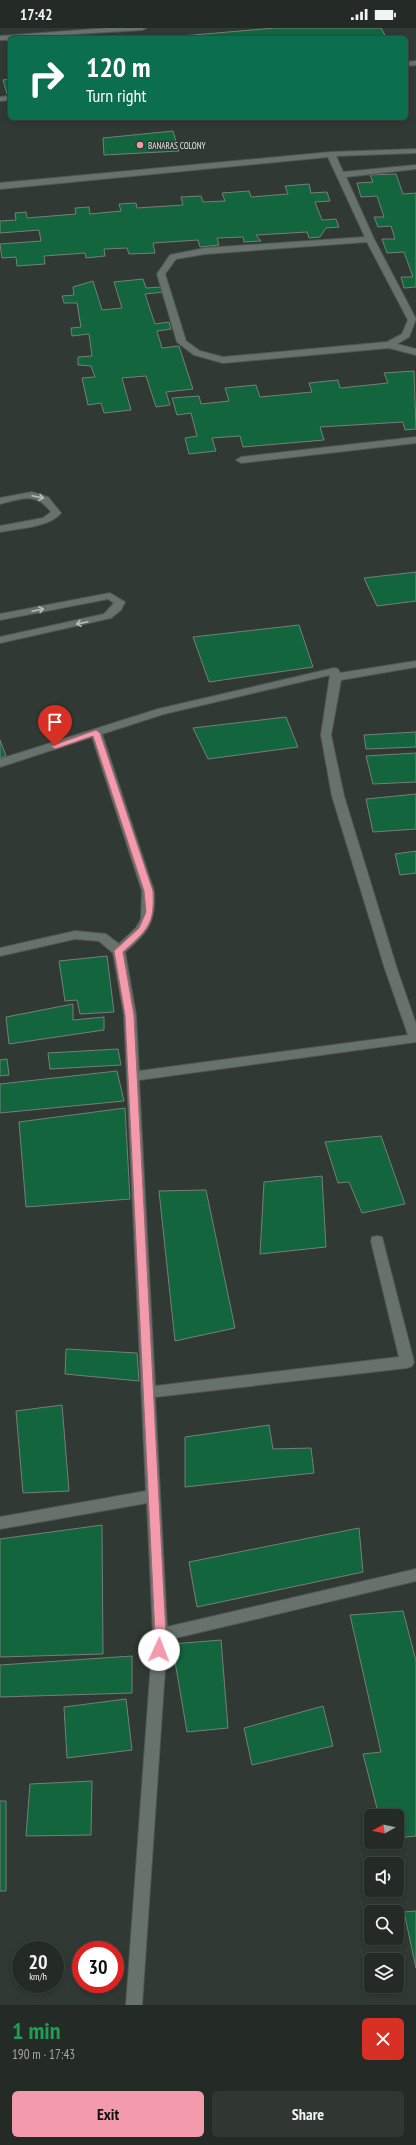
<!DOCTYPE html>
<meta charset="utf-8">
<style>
:root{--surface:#242b26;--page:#303732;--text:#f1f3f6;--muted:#a3a7a7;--line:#414743;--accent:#f39aac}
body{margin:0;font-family:"PT Sans Narrow",sans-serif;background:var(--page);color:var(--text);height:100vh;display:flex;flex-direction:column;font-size:15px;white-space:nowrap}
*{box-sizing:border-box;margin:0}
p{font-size:13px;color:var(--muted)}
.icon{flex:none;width:22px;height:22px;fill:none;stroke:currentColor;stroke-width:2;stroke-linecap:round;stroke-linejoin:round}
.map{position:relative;height:1977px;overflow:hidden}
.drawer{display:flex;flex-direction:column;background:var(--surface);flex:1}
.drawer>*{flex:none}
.hud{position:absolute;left:8px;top:8px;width:400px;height:84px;border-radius:6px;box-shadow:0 2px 6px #0003,0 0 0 1px var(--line);background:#0b6e4f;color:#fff;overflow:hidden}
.needle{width:26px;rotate:262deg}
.controls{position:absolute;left:364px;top:1781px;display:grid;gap:8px}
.controls a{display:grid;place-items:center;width:40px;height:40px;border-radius:6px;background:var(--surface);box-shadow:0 2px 6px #0003,0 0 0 1px var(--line);font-size:20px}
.speed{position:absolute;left:12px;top:1913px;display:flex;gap:8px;font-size:20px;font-weight:700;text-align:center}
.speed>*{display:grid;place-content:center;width:52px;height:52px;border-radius:50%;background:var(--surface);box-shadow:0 2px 6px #0003,0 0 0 1px var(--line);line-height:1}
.speed small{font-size:10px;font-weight:400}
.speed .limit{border:6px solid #d22;background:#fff;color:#111}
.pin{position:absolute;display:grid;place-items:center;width:34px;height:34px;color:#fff;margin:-41px -17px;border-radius:50% 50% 50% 0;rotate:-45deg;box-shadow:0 0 4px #0007}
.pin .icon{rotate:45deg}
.me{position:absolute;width:44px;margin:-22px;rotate:2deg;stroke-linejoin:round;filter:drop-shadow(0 0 3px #0008)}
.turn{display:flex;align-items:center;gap:14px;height:84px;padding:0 12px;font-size:18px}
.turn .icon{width:52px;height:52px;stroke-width:2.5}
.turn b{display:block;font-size:28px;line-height:34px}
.round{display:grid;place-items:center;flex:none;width:42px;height:42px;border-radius:6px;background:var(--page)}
.head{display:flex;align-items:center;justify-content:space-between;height:68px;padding:0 12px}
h1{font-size:24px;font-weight:600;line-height:30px;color:#1e9e55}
.action{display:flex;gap:8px;margin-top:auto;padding:8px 12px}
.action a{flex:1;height:46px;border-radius:6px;background:var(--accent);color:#111;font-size:16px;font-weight:600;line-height:46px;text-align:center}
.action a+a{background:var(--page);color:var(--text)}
.status{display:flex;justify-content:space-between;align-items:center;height:28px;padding:0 20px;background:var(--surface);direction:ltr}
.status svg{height:11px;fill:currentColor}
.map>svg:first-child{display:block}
</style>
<div class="status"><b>17:42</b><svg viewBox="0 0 49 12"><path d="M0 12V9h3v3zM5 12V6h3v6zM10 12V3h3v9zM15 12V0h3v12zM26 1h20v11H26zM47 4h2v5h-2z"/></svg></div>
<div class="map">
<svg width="416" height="1977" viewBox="0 0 416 1977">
<rect width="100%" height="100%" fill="#303933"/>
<path fill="#13653e" stroke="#757f78" d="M275 0H381L386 9H170Z
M10 51V66H7L3 52Z
M173 103 179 123 104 127 103 110Z
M396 146 403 166 416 165V259L404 260 401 249H413L404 224 387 225 382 211H395L391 198 378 199 374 189H384L377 168 361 169 357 155 373 154 370 147Z
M309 156 311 165 327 164 330 173 315 174 322 192 336 191 339 199 326 200 320 209 309 210 307 204 256 207 261 213 244 214 243 209 217 210 219 217 200 219 198 212 153 215 155 225 129 226 127 220 104 221 105 228 86 230 85 225 44 228 45 236 17 238 16 229 2 230 0 216 41 213 39 202 0 205V193L16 192 15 185 26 184 27 190 76 186 75 180 89 179 90 186 121 183 119 176 136 175 137 180 183 177 181 169 201 168 203 174 225 173 222 165 249 163 251 169 288 166 285 158Z
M143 251 146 260 162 259 164 264 145 266 155 296 169 294 171 301 157 303 162 320 179 318 193 361 166 364 170 377 156 379 146 348 122 350 131 382 104 385 101 375 88 377 82 350 95 349 91 338 78 337V329L92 328 89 306 72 308 71 300 81 299 77 275H64L62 268 74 267 73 259 93 253 102 282 122 280 114 254Z
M414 343 416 401 405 402 403 394 320 399 324 412 243 419 240 408 212 410 216 423 189 426 185 410 197 408 191 385 177 387 172 370 199 368 201 376 229 373 225 360 256 357 260 369 312 364 309 355 338 352 340 360 388 355 384 345Z
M416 544V573L377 578 364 550Z
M299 597 313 639 209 654 193 609Z
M286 689 298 719 208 731 193 700Z
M416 704V719L366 721 364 707Z
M0 712 6 728 0 730Z
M416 725V754L373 756 366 728Z
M416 766V801L373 804 366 771Z
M416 823V845L400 847 395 826Z
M107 928 114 984 80 986 77 972 65 973 59 933Z
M73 976V992L104 989V1002L9 1016 6 989Z
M118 1021 121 1037 50 1041 48 1025Z
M7 1031 9 1047 0 1048V1032Z
M117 1043 124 1073 0 1085V1056Z
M125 1080 130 1171 26 1179 19 1094Z
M381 1108 405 1176 362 1185 349 1154 338 1155 325 1114Z
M322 1148 326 1219 260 1226 264 1154Z
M206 1162 235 1300 175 1313 159 1163Z
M66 1321 137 1325 139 1353 65 1346Z
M62 1377 69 1463 23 1465 16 1383Z
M269 1397 273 1421 311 1420 314 1445 185 1459V1409Z
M102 1497 103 1626 0 1629V1511Z
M359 1500 363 1544 197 1579 189 1534Z
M403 1583 416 1633V1808L397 1810V1788H379L363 1726 381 1724 350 1587Z
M221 1612 228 1700 187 1704 172 1616Z
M132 1628V1665L0 1669V1637Z
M126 1671 132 1722 67 1730 64 1679Z
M323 1678 333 1718 252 1737 244 1700Z
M92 1753 91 1807 26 1808 30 1756Z
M0 1773H6V1863H0Z
M416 1883V1940L404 1884Z"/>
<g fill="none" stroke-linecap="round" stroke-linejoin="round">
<g stroke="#505753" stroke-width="2">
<path id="street" d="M109 0H146L142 2 10 10V12H0V8Z
M416 33V37L406 38V34Z
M10 68V72L0 73V69Z
M416 121V125L336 128 343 144 416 137V141L346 149 374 211 416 291 409 309 397 316 416 321V327L389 320 223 335 194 327 177 314 157 246 170 227 205 220 365 209 328 129 0 161V155L331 124ZM367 214 408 292 402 306 387 314 223 329 200 323 186 313 165 246 176 231 205 226Z
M416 409V415L241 435 236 432 241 429Z
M32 464 48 469 61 485C48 500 18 500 0 504V498L43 490 51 484C36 463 21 471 0 476V470Z
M110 565 125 574 121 582 111 590 0 615V609L104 586 114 575 108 571 0 592V586Z
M416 633V639L341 652 331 707 344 768 397 941 416 996V1014L139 1052 155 1358 399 1329 371 1213 372 1209 377 1208 382 1209 383 1213 414 1334 412 1338 407 1340 155 1369 167 1599 416 1541V1553L167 1612 142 1977H126L153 1607 147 1475 0 1501V1489L146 1463 124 987 113 925 99 913 75 911 0 928V920L75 903 106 906 119 916 136 900 141 891 142 863 92 709 0 739V731L158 681 334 640 338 641 340 645ZM330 647 321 707 332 768 385 941 408 1007 139 1043 136 987 125 924C148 904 156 895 154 863L102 706 164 686Z"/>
</g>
<use href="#street" fill="#68726c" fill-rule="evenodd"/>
</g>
<defs><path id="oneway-shaft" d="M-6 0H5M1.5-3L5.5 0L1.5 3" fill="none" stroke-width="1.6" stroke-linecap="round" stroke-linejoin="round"/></defs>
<g stroke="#b6bdb9">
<use href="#oneway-shaft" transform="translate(38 469) rotate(12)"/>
<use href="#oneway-shaft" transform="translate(38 582) rotate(-12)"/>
<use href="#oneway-shaft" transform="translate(82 595) rotate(168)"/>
</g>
<path fill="#f39aac" stroke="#9e6470" d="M96 702 100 705 153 863C155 897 147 902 123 924L134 987 166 1607 163 1626 159 1627 155 1626 153 1622 155 1607 125 987 114 923 139 900 146 884 144 863 93 708 55 721 51 718Z"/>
<circle fill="#f39aac" stroke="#303933" stroke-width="1.5" cx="140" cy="117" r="4"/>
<g text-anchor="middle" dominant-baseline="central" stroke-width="3" stroke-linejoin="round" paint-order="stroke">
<g font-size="9" fill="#e0e6e2" stroke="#303933" text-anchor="start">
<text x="148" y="117">BANARAS COLONY</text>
</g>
</g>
</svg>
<div class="controls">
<a><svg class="needle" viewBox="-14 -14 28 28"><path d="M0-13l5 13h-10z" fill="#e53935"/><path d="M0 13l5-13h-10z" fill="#a3a7a7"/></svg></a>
<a><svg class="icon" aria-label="sound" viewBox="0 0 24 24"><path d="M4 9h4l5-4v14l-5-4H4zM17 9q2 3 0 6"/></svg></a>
<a><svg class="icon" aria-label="search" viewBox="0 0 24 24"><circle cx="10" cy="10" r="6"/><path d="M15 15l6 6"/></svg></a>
<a><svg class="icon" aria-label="layers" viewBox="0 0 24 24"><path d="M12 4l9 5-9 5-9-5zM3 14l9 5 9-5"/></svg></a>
</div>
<div class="speed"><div>20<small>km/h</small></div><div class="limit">30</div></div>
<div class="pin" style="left:55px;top:718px;background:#d93025"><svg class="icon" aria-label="arrive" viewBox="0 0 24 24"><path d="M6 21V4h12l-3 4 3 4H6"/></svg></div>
<svg class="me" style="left:159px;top:1622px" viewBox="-20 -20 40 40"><circle r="19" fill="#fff"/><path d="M0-13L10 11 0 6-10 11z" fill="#f39aac"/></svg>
<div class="hud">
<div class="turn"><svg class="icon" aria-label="right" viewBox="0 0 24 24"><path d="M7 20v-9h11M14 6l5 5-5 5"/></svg><div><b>120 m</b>Turn right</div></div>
</div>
</div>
<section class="drawer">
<div class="head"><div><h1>1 min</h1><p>190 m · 17:43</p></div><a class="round" style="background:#d93025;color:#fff"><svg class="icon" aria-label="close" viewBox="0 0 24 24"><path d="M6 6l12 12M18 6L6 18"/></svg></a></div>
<div class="action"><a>Exit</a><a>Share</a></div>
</section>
